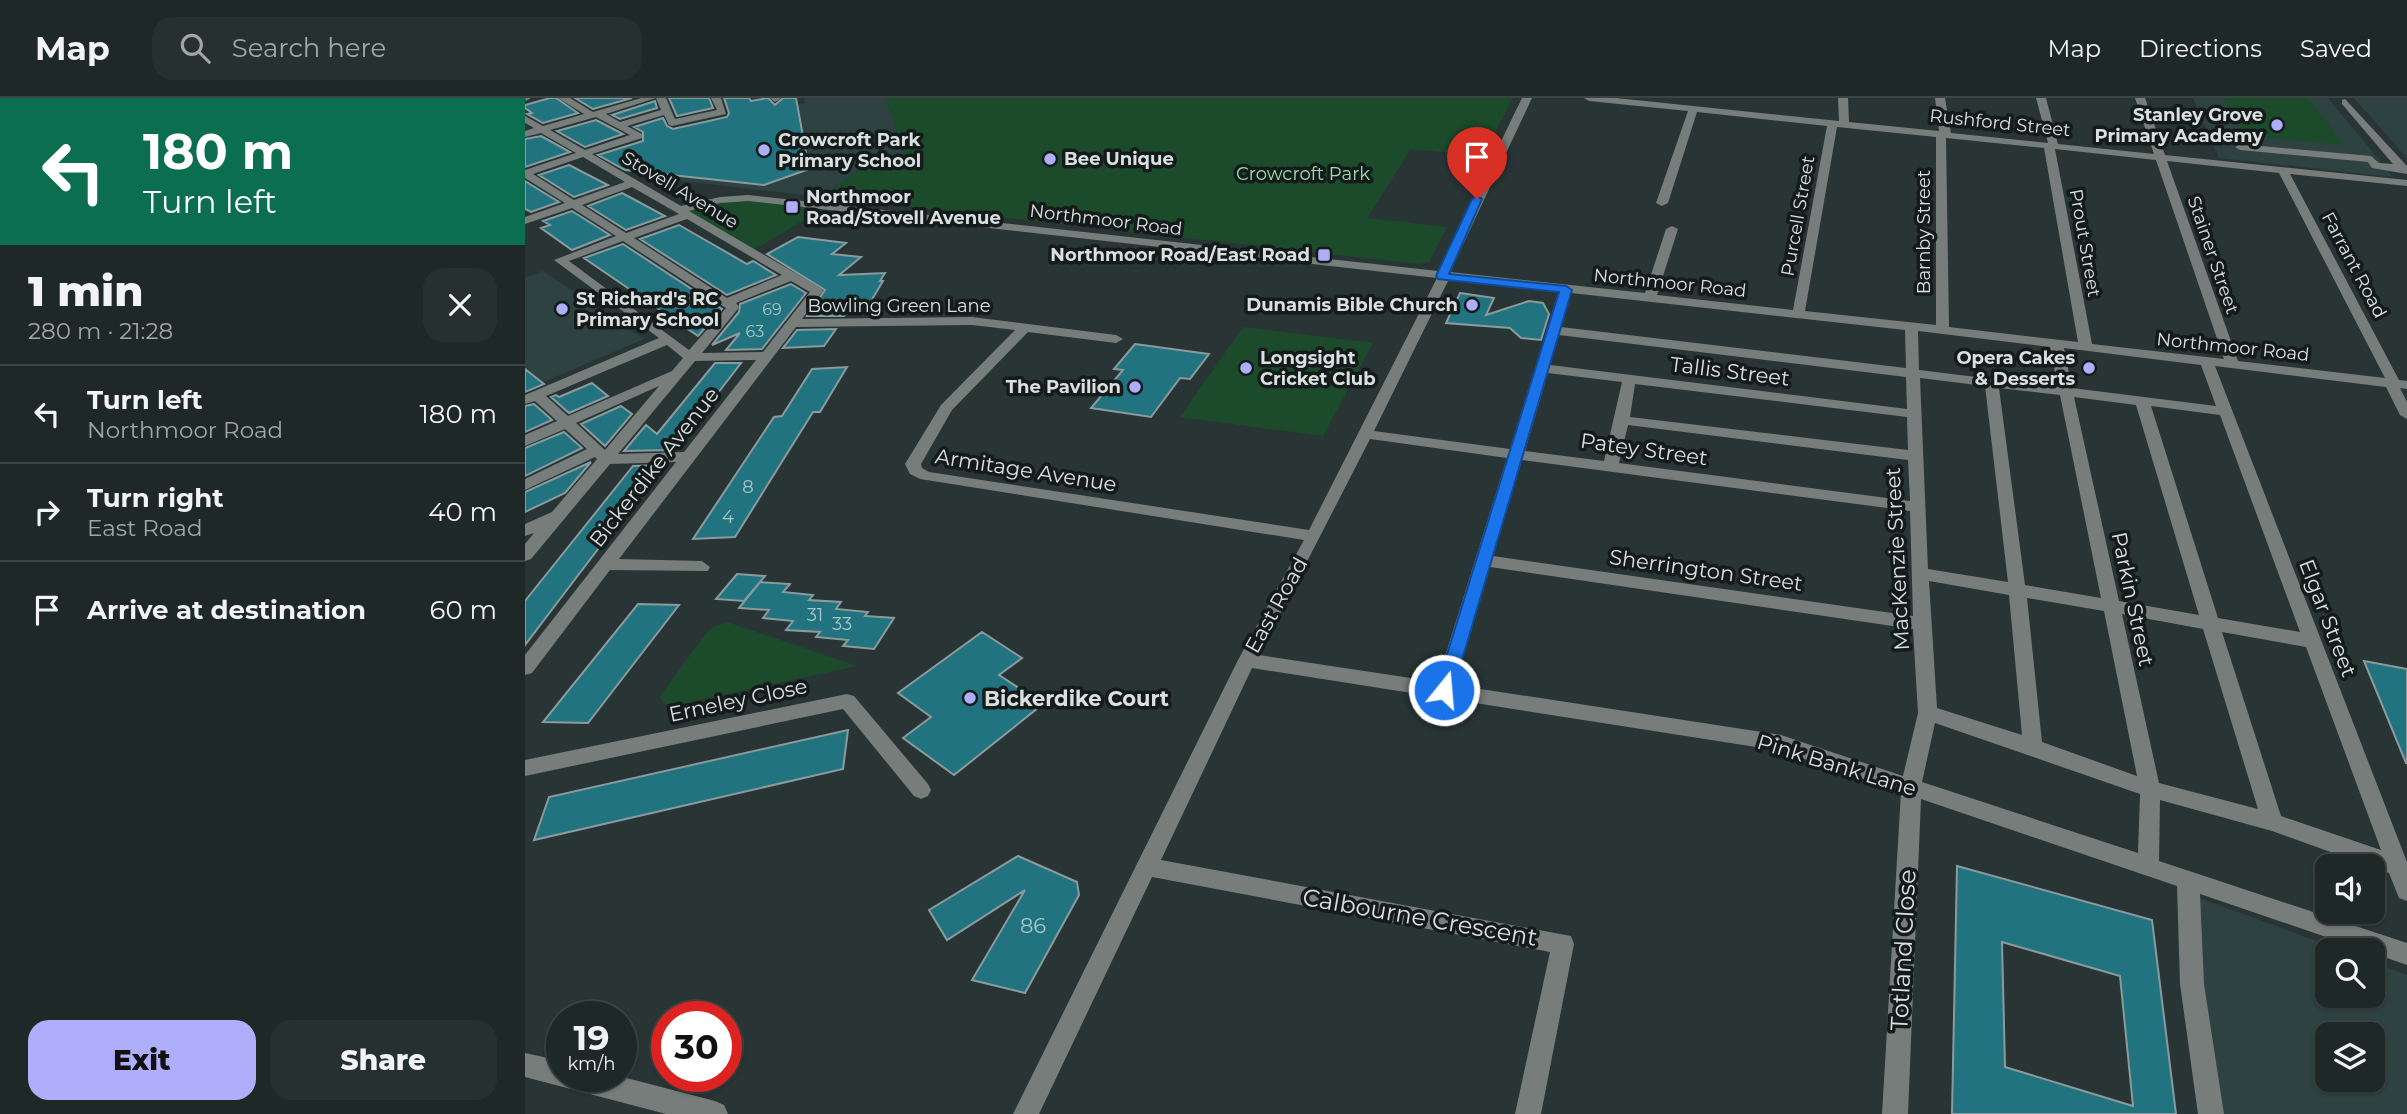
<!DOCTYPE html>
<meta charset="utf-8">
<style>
:root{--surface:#1e2827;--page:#26302f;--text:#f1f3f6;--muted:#a1a6a7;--line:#3c4444;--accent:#afaefa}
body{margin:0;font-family:Montserrat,sans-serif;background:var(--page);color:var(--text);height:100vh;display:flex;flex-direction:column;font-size:26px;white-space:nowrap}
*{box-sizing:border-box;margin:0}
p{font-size:23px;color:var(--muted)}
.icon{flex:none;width:38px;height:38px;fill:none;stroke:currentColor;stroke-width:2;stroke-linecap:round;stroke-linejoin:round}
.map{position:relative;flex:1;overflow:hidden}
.sheet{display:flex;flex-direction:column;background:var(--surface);width:525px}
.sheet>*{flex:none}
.hud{background:#0b6e4f;color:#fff;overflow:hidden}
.fabs{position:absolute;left:1790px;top:756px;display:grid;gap:14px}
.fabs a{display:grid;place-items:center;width:70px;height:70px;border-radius:14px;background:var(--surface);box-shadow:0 2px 5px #0004,0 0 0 2px var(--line);font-size:35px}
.speed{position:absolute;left:21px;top:903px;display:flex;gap:14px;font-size:35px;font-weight:700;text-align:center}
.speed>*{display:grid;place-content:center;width:91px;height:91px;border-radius:50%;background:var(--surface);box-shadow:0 2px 5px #0004,0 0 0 2px var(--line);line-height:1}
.speed small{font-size:18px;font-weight:400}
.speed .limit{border:10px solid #d22;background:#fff;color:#111}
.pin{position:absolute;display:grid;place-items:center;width:60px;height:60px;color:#fff;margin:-72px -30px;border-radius:50% 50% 50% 0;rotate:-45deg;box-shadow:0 0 7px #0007}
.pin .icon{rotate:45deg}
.me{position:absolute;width:77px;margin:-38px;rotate:17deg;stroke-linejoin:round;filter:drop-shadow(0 0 5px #0008)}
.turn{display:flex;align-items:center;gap:24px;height:147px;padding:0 28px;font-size:32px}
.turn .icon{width:91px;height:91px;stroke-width:2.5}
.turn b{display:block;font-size:49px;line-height:60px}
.round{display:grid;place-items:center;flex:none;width:74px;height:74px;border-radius:21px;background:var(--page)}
.summary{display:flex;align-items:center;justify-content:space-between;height:119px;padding:0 28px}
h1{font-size:42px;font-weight:800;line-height:52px}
.primary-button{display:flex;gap:14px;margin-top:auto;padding:14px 28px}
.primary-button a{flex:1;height:80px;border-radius:21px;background:var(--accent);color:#111;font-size:28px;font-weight:800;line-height:80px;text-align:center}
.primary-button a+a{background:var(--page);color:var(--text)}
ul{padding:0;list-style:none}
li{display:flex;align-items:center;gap:21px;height:98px;padding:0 28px;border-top:2px solid var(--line)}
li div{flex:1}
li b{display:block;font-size:26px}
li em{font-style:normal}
header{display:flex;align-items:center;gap:42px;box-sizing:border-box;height:98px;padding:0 35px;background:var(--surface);border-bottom:2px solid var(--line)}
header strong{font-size:33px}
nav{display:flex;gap:38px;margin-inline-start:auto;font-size:24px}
.search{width:490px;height:63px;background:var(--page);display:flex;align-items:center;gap:18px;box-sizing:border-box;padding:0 24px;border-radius:21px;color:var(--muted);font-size:26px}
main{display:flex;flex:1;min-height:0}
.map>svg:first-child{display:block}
</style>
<header>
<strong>Map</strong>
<div class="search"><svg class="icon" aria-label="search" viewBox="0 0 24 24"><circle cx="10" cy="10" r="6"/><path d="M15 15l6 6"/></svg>Search here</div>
<nav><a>Map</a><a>Directions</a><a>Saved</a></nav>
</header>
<main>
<section class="sheet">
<div class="hud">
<div class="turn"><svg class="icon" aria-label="left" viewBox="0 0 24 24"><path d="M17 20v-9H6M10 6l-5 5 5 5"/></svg><div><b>180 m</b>Turn left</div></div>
</div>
<div class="summary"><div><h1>1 min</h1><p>280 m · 21:28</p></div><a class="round"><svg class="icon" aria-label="close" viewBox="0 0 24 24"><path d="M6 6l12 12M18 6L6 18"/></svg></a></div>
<ul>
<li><svg class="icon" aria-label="left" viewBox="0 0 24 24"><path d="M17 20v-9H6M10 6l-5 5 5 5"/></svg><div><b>Turn left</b><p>Northmoor Road</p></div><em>180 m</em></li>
<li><svg class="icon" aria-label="right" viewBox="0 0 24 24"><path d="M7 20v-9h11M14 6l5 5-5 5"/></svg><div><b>Turn right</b><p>East Road</p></div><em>40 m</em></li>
<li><svg class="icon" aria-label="arrive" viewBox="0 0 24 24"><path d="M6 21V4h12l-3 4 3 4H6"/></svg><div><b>Arrive at destination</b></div><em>60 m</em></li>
</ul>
<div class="primary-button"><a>Exit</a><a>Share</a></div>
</section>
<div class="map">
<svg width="1882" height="1016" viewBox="0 0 1882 1016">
<rect width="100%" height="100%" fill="#283534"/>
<path fill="#2d4241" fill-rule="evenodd" d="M282 0H361L384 72 337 69 297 99 130 80 92 59 142 29 148 30 280 5 279 1Z
M1668 0H1803L1868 79 1694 60Z
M1829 0H1882V60Z
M18 173 119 241 0 292V180Z
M1656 793 1816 852H1802V898H1848V864L1882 877V1016H1676ZM1802 936H1848V982H1802Z"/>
<path fill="#1c4b2c" d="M361 0H988L958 58 886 51 842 120 922 129 904 164 894 166 297 99 337 69 384 72Z
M1697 0H1783L1820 47 1721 38Z
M213 100 303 108 225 154 154 112Z
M718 229 848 245 798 338 655 319Z
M202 524 332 568 146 608 139 606 135 598 182 534 188 529Z"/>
<path fill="#20737f" stroke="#8b9a9d" stroke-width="2" fill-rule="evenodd" d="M25 0H31L53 15 18 25 2 16 7 15 0 10V7Z
M50 0H107L68 11Z
M144 0H184L188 10 152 18Z
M199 0H224L226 3 243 0 250 7 258 0H271L284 71 239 87 100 72 73 57 118 43V34L109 29 138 20 142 28 148 31 202 19 204 15Z
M130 3 132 10 95 21 87 17Z
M71 22 98 36 60 49 32 33Z
M16 38 45 54 0 69V41Z
M44 67 83 87 49 99 14 77Z
M0 83 34 104 6 114 0 111Z
M97 95 140 118 101 132 63 108Z
M47 113 85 137 47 152 16 130 25 127 18 123Z
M154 127 222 166 228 163 251 177 202 197 115 141Z
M273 139 321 145 307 156 336 159 314 177 360 175 355 183H358L343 208H328L319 218H282L300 192 242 156Z
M98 146 197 211 173 238 59 160Z
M266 186 281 195 237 251 201 252 215 235 187 247 214 214 215 206Z
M935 195 969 200 961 217 1004 203 1018 205 1024 216 1016 242 996 240 985 230 921 225Z
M311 231 299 248 258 250 272 232Z
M610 246 684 256 665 281 655 280 626 319 566 310 598 272 589 271Z
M190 265H216L149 352 99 353 121 327 132 336Z
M322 269 295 314H288L210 439 168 441 249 319 257 318 287 271Z
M0 271 19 286 0 294Z
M67 285 83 298 44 315 26 299 31 297 34 299Z
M9 306 27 322 0 334V308Z
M96 308 107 316 80 348 56 326Z
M39 334 57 350 0 378V350Z
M66 364 40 395 0 414V394Z
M137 367 35 501 0 547V503L108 368Z
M212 476 240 478 219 503 191 501Z
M235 484 265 486 258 494 288 497 284 502 316 504 311 511 343 514 340 518 369 520 349 551 318 548 323 542 291 539 295 534 261 532 268 523 238 520 244 512 214 510Z
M113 506 154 507 63 625 18 624Z
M457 534 497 560 474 577 518 606 429 677 378 640 406 619 373 595Z
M1839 563 1882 571V665H1881Z
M323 632 318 671 9 742 24 699Z
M493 758 552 784 554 797 500 895 447 882 500 792 422 842 404 812Z
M1432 768 1627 822 1651 1016H1427ZM1477 844 1595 878 1608 1008 1480 969Z"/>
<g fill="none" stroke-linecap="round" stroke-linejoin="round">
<path fill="#777d7a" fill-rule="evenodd" d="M0 0H6L1 3Z
M33 0H45L68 14 116 0H131L81 16 95 24 136 12 131 0H141L150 21 192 12 186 0H196L201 16 147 28 144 27 139 17 102 28 117 36V40L67 56 156 108 195 99 223 97 913 173 997 0H1007L925 174 1120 195 1141 131 1147 128 1153 131 1132 197 1268 212 1302 28 1172 14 1143 105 1137 108 1131 105 1163 13 1064 3 1059 0H1091L1314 23 1313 0H1323L1324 24 1414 33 1410 0H1420L1426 35 1523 45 1511 0H1521L1533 46 1629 56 1610 0H1620L1640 57 1882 82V88L1765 76 1874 282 1882 283V291L1875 290 1882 304V321L1875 317 1861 289 1690 268 1882 764V803L1874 800 1864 775 1747 733 1635 702 1634 763 1882 845V867L1848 855V852H1839L1675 796 1679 886 1699 1016H1673L1655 886 1652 788 1396 701 1383 1016H1357L1376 694 1256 653 727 570 636 762 1046 838 1049 846 1016 1016H990L1025 854 627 779 514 1016H488L713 562 779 442 395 381 385 376 380 366 416 307 490 232 447 227 271 229 94 461 177 463 185 469 183 473 85 472 7 575 0 577V557L151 364 85 366 6 461 0 463V446L9 435 0 438V426L27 414 72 361 70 359 0 392V381L62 351 40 331 0 348V337L32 323 10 303 0 306V297L134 240 29 162 91 138 47 110 0 126V119L40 105 0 80V72L51 55 16 35 0 39V33L9 30 0 25V18L18 28 59 16ZM71 19 105 37 60 52 25 32ZM1312 29 1411 39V227L1280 213ZM1421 40 1519 50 1553 244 1424 229ZM1530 51 1631 62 1699 261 1567 246ZM58 59 100 84 49 102 8 76ZM1642 63 1754 75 1860 280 1713 263ZM107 89 154 116 101 135 57 107ZM223 103 912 180 784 432 404 374 397 370 396 366 427 312 503 234 591 245 598 241 591 237 447 219 277 221 298 193 296 190 164 113 195 105ZM162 121 257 177 202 200 109 140ZM98 143 201 210 164 252 44 163ZM924 181 1034 193 985 351 849 333ZM266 183 285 194 238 254 177 255 212 212 214 209 211 205ZM1046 195 1380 232 1381 270 1036 229ZM1393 233 1525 249 1533 289 1394 272ZM1034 237 1381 279 1382 311 1025 267ZM142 247 158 260 147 273 43 318 21 298ZM1539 250 1676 267 1691 308 1547 290ZM231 262 159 354 93 356 170 263ZM1023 275 1097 284 1079 363 1000 353ZM1395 280 1460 288 1483 484 1403 471ZM1110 286 1382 319 1383 352 1105 319ZM134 288 80 352 51 325ZM1474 290 1535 297 1576 500 1500 487ZM1549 299 1611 307 1674 517 1594 503ZM1626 308 1695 317 1775 534 1693 520ZM1103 327 1383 362 1385 403 1094 365ZM845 341 982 360 912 584 734 557ZM997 362 1385 413 1388 518 968 458ZM965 469 1388 531 1393 615 1378 678 1256 637 930 587ZM1404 483 1484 497 1497 637 1412 610ZM1502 500 1579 513 1612 678 1517 644ZM1597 516 1678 531 1733 711 1634 685ZM1697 534 1781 549 1856 752 1756 718ZM1410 625 1615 696 1613 755 1397 684Z
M245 0H255V1L250 4Z
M1820 1 1882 68V76L1847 70 1843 64 1715 52 1710 49 1715 46 1846 58 1854 65 1868 66 1817 6V2Z
M322 596 329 598 403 686 406 692 403 698 396 701 389 698 318 611 0 678V662Z
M0 955 37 963V978H94L190 1003 199 1007 203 1016H141L0 979Z"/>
</g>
<path fill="#1a73e8" stroke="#114b97" stroke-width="2" d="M952 98 957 101 924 176 1041 188 1047 192 928 592 926 597H913L911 592 1034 194 913 181 911 178 947 101Z"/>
<g fill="#afaefa" stroke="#151b1b" stroke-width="2.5">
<circle cx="1752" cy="27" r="7"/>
<circle cx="239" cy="52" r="7"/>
<circle cx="525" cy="61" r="7"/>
<rect x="260" y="102" width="14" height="14" rx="3.5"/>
<rect x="792" y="150" width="14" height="14" rx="3.5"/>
<circle cx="947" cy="207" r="7"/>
<circle cx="37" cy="211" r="7"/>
<circle cx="721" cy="270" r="7"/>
<circle cx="1564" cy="270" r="7"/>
<circle cx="610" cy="289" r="7"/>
<circle cx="445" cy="600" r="7"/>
</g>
<g text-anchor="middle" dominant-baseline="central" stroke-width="7" stroke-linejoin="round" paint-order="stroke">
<g font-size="16" fill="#aac5c8">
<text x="247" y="211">69</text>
<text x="230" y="233">63</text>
</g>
<g font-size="18" font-weight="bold" fill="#d8e0e0" stroke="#151b1b" text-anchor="end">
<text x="1738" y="17">Stanley Grove<tspan x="1738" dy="21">Primary Academy</tspan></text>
<text x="253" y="42" text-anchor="start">Crowcroft Park<tspan x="253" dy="21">Primary School</tspan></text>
<text x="539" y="61" text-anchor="start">Bee Unique</text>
<text x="281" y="99" text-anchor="start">Northmoor<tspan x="281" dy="21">Road/Stovell Avenue</tspan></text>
<text x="785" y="157">Northmoor Road/East Road</text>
<text x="51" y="201" text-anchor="start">St Richard's RC<tspan x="51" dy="21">Primary School</tspan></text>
<text x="933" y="207">Dunamis Bible Church</text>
<text x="735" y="260" text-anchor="start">Longsight<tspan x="735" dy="21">Cricket Club</tspan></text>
<text x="1550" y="260">Opera Cakes<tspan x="1550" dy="21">&amp; Desserts</tspan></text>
<text x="596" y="289">The Pavilion</text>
</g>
<g font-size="18" fill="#d8e0e0" stroke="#151b1b">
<text transform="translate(1475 25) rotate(6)">Rushford Street</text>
<text transform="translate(155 92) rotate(31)">Stovell Avenue</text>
<text transform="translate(1273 118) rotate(-80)">Purcell Street</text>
<text transform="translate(581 122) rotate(7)">Northmoor Road</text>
<text transform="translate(1399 134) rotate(-90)">Barnby Street</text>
<text transform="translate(1560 145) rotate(80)">Prout Street</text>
<text transform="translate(1688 157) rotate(71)">Stainer Street</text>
<text transform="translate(1829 167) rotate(62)">Farrant Road</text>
<text transform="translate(1145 185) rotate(6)">Northmoor Road</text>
<text x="374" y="208">Bowling Green Lane</text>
<text transform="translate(1708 249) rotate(6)">Northmoor Road</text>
</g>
<g font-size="18" fill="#93e0a8" stroke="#151b1b">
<text x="778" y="76">Crowcroft Park</text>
</g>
<g font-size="18" fill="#aac5c8">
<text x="223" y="389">8</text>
<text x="203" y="419">4</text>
<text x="290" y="517">31</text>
<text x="317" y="526">33</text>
</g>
<g font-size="21" fill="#d8e0e0" stroke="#151b1b">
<text transform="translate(1205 273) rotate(7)">Tallis Street</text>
<text transform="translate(1119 351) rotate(8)">Patey Street</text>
<text transform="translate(129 369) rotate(-52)">Bickerdike Avenue</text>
<text transform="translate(501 372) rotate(9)">Armitage Avenue</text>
<text transform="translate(1372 461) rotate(-93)">MacKenzie Street</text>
<text transform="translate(1181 472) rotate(8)">Sherrington Street</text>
<text transform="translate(1608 501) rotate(78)">Parkin Street</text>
<text transform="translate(751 507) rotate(-61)">East Road</text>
<text transform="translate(1803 520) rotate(69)">Elgar Street</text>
<text transform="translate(213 602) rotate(-12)">Erneley Close</text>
<text transform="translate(1312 667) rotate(17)">Pink Bank Lane</text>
</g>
<g font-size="21" font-weight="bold" fill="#d8e0e0" stroke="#151b1b" text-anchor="start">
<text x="459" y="600">Bickerdike Court</text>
</g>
<g font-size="21" fill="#aac5c8">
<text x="508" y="827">86</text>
</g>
<g font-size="24" fill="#d8e0e0" stroke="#151b1b">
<text transform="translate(895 819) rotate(10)">Calbourne Crescent</text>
<text transform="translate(1378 852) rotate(-87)">Totland Close</text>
</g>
</g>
</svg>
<div class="fabs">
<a><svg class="icon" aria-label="sound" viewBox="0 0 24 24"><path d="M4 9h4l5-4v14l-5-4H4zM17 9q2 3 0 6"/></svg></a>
<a><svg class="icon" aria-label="search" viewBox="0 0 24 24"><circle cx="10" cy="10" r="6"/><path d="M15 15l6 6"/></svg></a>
<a><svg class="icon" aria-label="layers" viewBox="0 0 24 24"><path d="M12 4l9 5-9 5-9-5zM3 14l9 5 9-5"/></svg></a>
</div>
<div class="speed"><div>19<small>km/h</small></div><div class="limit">30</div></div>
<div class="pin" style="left:952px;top:101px;background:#d93025"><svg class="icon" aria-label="arrive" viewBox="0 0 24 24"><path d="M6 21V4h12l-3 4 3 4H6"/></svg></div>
<svg class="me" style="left:919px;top:592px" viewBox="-20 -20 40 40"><circle r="17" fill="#1a73e8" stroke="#fff" stroke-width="3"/><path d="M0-11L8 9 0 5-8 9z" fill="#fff"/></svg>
</div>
</main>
